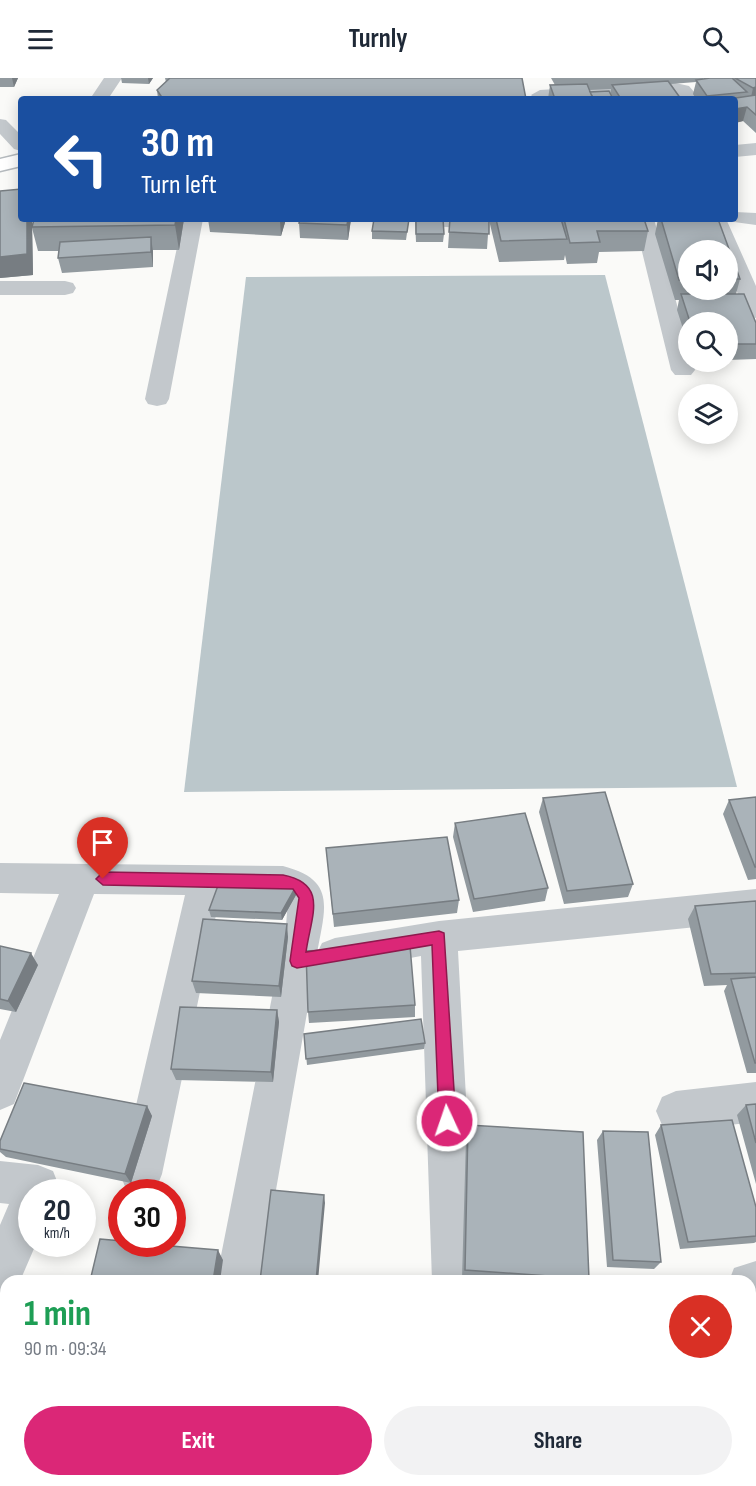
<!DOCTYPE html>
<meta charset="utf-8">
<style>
:root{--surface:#fff;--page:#f2f2f3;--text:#1f2937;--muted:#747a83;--accent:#db2777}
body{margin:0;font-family:"Sofia Sans Condensed",sans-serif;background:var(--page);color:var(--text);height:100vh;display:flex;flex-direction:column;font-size:22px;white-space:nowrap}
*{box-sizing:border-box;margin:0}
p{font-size:20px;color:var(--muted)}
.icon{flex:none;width:33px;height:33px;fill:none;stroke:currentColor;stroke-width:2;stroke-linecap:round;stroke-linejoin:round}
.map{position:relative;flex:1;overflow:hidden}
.panel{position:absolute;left:0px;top:1197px;width:756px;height:212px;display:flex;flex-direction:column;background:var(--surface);border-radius:18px 18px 0 0;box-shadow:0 3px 15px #0003}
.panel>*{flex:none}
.guide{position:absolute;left:18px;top:18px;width:720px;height:126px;border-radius:6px;box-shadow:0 3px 15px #0003;background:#1a4fa0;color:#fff;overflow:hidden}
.buttons{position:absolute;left:678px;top:162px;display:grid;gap:12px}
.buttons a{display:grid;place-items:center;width:60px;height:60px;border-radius:50%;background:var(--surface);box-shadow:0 3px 15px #0003;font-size:30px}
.speed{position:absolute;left:18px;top:1101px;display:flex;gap:12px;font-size:30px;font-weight:700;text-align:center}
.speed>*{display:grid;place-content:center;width:78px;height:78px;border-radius:50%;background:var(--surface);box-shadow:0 3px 15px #0003;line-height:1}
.speed small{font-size:15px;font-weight:400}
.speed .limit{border:9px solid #d22;background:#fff;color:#111}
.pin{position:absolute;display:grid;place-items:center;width:51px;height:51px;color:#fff;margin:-62px -26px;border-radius:50% 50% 50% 0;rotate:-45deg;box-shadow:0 0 6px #0007}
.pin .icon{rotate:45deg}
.me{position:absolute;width:66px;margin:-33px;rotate:357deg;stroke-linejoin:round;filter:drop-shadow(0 0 4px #0008)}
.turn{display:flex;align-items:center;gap:21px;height:126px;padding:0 24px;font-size:27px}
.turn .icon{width:78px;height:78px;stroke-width:2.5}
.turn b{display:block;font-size:42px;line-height:51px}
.round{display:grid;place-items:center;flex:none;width:63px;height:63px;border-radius:32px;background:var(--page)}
.headline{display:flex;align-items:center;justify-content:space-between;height:102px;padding:0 24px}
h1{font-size:36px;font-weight:700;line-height:45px;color:#1e9e55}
.primary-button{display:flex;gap:12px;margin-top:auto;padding:12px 24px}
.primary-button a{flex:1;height:69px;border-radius:36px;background:var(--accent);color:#fff;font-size:24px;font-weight:700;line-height:69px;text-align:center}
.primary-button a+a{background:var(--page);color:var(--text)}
header{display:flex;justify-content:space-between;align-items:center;height:78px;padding:0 24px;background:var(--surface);font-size:27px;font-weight:700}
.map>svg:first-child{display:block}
</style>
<header><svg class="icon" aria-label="menu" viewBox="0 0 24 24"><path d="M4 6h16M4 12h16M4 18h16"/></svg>Turnly<svg class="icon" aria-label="search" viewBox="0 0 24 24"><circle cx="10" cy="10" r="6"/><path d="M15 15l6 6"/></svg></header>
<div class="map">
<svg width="756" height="1408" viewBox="0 0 756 1408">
<rect width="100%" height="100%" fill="#fafaf8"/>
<path fill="#bbc7cb" d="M605 197 737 709 184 714 246 199Z"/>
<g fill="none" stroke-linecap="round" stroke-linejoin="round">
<g stroke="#b5babe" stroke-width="3">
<path id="major" d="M21 76V88L0 93V81Z"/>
</g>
<path fill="#c3c8cc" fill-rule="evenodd" d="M104 0H122L108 21H90Z
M671 4 689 8 700 21H682L671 14 535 21 531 17 540 12Z
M0 41 6 42 21 57V73L14 71 0 56Z
M756 65V77L735 79V67Z
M735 134 756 135V147L727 143 756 208V240L748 238 745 233 728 192V172H719L706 141H735Z
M183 141H203L169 321 166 326 157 328 148 326 145 321Z
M418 141H470L471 143 468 147C454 151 435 149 421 145Z
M634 141H654L688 268V284H693L695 292 691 297H675L671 292Z
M0 203H65L73 205 76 210 73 215 65 217H0Z
M0 785 283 788C337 802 325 830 317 875L322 865 335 860 439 843 756 811V843L458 873 476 1203H432L421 878 335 894 322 889 317 878 260 1203H216L286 848 288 821 283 818H220L162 1096 156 1111 147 1114 126 1111 120 1096 185 817 94 816 14 1026 0 1032V962L59 816 0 815Z
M756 1004V1044L676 1053 662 1047 656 1033 662 1019 676 1013Z
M0 1083 38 1087 53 1093 59 1108 56 1114H32V1166H36L20 1203H6V1218L0 1220V1147L9 1126 0 1125Z
M756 1183V1227L750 1228V1203H729L734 1190Z
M750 1310 756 1313V1408H731L730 1402H750Z"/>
<use href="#major" fill="#fff" fill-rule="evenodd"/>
</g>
<path fill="#929a9f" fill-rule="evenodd" d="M0 0H18L14 9H0Z
M121 0H153L149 6 122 5Z
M165 0H522L526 21H158L157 12 166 4Z
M551 0H704L703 1 708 0H707H756V55L743 43 735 45V21H696L693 16 696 4 671 6 681 21H548L550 7H555ZM611 11 610 16 590 14 589 12Z
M0 113 32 148 184 141 179 172H153V189L62 195 58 180 59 173H38L32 150 33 197 0 200Z
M208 141H286L281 158 210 154Z
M351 141 348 162 300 160 299 145Z
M374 141H409L406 162 372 161V153Z
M415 141 444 156 443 164H416Z
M450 141H644L648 153 644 173 599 174 597 185 567 186 565 177 564 182 499 184 489 142 487 171 448 170Z
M658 141H718L740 201 736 216 756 245V281L728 282V244H688V266L677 232 679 222H675L655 156ZM688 172H728V212H688Z
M756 719V801L748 802 723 736 729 722Z
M543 720 633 806 628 819 564 826 539 734Z
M455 745 548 810 545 823 473 834 453 759Z
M326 770 459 822 457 835 334 849Z
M295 810 296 817 282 842 211 839 209 832Z
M756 823V995H747L724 913 727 907 704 908 688 841 695 828Z
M288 859 281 919 196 915 192 903Z
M0 868 38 887 16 934 0 931Z
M415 927V939L309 945 308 934Z
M277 932 279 944 273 1004 176 1002 171 991Z
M304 956 425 965 424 971 307 987Z
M756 1026V1106L737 1037 746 1027Z
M147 1028 152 1038 131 1105 6 1079 0 1074V1063Z
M468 1047 589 1201 587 1203H489L462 1201 466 1060Z
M661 1047 756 1129V1164L754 1165 680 1171 655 1057Z
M603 1053 661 1184 654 1191 607 1189 597 1062Z
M584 1402H740L741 1408H585Z"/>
<path fill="#777d82" d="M12 0H18L14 9Z
M148 0H153L149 6Z
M756 9V23L750 24 753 10Z
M747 29 743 43 735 45V31Z
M27 141H32L33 197 0 200V179Z
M176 141H184L179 172 175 147Z
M280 141H286L281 158 280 143Z
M348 141H351L348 162 347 147Z
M151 159 153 174V189L151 174Z
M295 810 296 817 282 842 281 835Z
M287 846 288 859 281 919 279 908Z
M31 875 38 887 16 934 8 923Z
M277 932 279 944 273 1004 271 994Z
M147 1028 152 1038 131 1105 125 1096Z
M324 1117 325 1125 318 1203H316Z
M218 1172 223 1182 220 1203H213Z
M20 1402H30L28 1408H18Z"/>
<path fill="#aab3b9" stroke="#777d82" stroke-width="1.5" d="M170 0H522L526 21H163L157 12Z
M710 0H732L747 14 707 18 696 2Z
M735 0H756V9L753 10Z
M668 3 681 21H621L612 7Z
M587 6 593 21H555L550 7Z
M609 13 613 21H594L590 14Z
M756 17V37L747 29 735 31V21H729Z
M21 111V141H27V176L0 179V113Z
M34 141H176L175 147 32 149Z
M243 141H280V143Z
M300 141H348L347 147 299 145Z
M374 141H409L407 154 372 153Z
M416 141H443L444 156H416Z
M450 141H489V156L449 154Z
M496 141H561L567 161 501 163Z
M564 141H644L648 153H597L600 164 570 165Z
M661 141H718L740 201H728V172H688V202H679Z
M151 159V174L58 180 60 164Z
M681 216H744L756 245V266H728V244H690Z
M605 714 633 806 567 813 543 720Z
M756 719V789H755L729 722Z
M525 735 548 810 474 821 455 745Z
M447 759 459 822 333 836 326 770Z
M220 802 295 810 281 835 209 832Z
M756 823V895L711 896 695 828Z
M203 841 287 846 279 908 192 903Z
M0 868 31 875 8 923 0 921Z
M410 868 415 927 308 934 306 873Z
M756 899V985H755L731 901Z
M180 929 277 932 271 994 171 991Z
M421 941 425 965 306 981 304 956Z
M24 1005 147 1028 125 1096 0 1071V1063Z
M756 1026V1065L746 1027Z
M732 1042 756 1129V1158L688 1164 661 1047Z
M468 1047 583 1054 589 1201 465 1192Z
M603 1053 648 1054 661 1184 613 1182Z
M271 1112 324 1117 316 1203H260Z
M100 1161 122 1163V1166H147L218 1172 213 1203H90Z
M0 1382 6 1383V1402H20L18 1408H0Z
M567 1402H577L578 1408H524V1404Z
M592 1402H740L741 1408H593Z
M454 1403 520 1404V1408H454Z"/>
<path fill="#db2777" stroke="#8e194d" stroke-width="1.5" d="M103 794 283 797C329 806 311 838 306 874L439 853 444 855 456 1043 453 1049 447 1051 441 1049 439 1043 432 867 297 890 292 888 290 883 299 820 293 811 103 807 96 801Z"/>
</svg>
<div class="buttons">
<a><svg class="icon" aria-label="sound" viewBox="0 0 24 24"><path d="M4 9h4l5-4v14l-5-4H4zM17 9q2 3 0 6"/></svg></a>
<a><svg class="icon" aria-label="search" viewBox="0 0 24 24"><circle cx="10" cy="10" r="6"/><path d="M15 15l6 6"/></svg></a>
<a><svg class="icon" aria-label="layers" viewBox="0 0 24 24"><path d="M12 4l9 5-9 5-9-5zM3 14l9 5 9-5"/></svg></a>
</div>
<div class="speed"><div>20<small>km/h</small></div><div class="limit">30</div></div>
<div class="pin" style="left:103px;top:801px;background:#d93025"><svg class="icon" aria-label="arrive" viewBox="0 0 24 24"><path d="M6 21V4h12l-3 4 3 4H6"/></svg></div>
<svg class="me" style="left:447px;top:1043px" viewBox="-20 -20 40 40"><circle r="17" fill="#db2777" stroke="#fff" stroke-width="3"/><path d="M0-11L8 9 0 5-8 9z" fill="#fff"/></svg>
<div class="guide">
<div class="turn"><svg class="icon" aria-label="left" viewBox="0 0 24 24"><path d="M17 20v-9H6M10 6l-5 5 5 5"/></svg><div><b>30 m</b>Turn left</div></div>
</div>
<section class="panel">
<div class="headline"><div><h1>1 min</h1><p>90 m · 09:34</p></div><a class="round" style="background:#d93025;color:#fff"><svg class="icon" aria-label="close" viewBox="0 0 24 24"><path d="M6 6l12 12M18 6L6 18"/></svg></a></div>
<div class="primary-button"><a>Exit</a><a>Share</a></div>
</section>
</div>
